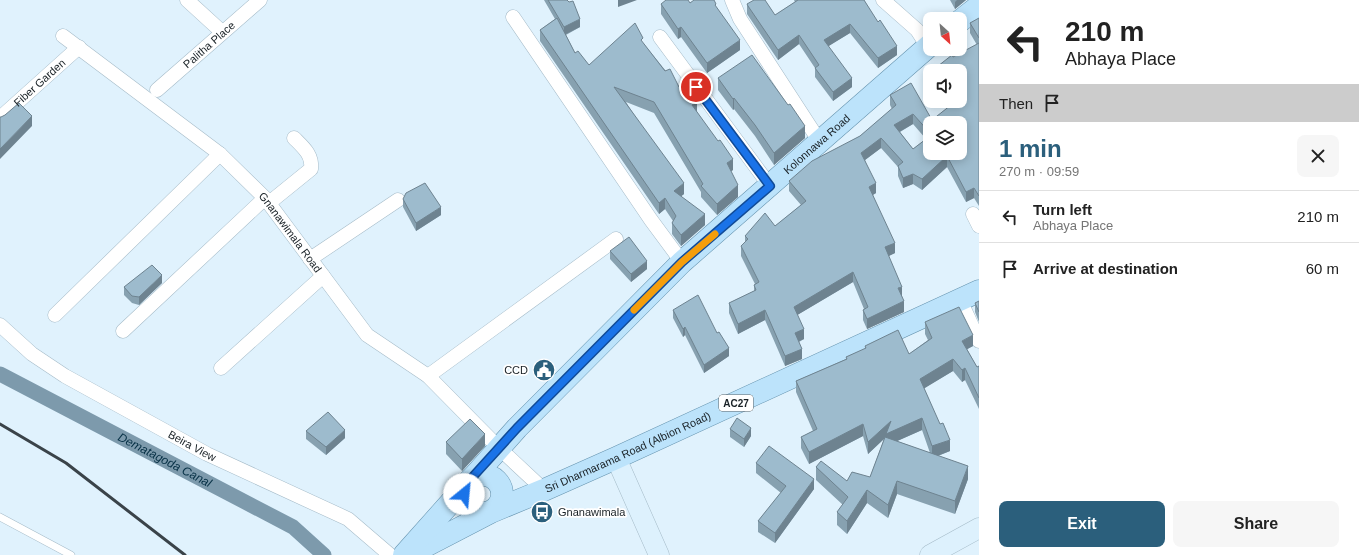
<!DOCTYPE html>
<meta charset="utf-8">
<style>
:root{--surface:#fff;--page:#f6f6f6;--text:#222;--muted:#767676;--line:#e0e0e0;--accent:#2b5f7c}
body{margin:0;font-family:Arial,sans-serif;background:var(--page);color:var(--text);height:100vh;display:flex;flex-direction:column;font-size:15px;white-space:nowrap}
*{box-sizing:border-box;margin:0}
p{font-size:13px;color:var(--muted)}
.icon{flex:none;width:22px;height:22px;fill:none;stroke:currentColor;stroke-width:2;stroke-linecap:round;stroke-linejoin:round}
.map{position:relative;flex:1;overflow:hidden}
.drawer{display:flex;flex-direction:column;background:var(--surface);width:380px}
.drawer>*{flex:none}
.top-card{background:#fff;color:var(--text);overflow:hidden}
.needle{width:26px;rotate:153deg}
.controls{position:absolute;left:923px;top:12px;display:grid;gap:8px}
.controls a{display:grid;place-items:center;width:44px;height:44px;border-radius:8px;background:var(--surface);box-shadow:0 2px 10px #0003;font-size:20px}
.pin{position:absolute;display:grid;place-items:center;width:34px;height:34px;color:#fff;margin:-17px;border:2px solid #fff;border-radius:50%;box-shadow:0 1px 4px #0007}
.me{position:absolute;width:44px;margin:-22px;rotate:28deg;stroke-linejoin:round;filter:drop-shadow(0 0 3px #0008)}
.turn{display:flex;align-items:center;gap:14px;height:84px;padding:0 20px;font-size:18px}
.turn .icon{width:52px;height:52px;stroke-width:2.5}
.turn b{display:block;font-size:28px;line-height:34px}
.then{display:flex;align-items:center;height:38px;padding:0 20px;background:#0003;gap:8px;font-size:15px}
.round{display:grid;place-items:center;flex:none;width:42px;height:42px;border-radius:8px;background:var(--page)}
.summary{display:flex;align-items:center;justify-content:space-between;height:68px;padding:0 20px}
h1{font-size:24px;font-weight:800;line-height:30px;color:var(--accent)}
.primary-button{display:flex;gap:8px;margin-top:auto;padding:8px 20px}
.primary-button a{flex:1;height:46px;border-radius:8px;background:var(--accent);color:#fff;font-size:16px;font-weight:800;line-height:46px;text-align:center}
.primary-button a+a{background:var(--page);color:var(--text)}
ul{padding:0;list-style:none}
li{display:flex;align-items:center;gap:12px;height:52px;padding:0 20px;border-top:1px solid var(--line)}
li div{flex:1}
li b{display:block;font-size:15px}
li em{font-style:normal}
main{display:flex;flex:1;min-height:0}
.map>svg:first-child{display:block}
</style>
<main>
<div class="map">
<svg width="979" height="555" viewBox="0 0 979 555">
<rect width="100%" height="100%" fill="#e0f2fd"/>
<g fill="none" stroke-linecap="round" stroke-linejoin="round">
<path stroke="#7d9aac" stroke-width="15" id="s1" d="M0 374 293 527 324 555"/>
<g stroke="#a5bbc8" stroke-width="8">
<path id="lane" d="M0 517 71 555"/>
</g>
<g stroke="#a5bbc8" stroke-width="15">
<g id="street">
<path d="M187 0 222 32"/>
<path d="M732 0 740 19 820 142"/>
<path d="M883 0 917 30 928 47"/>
<path d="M513 17 651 220 682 262"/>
<path id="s2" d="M63 36 220 154 265 198 367 335 428 376 499 448 544 490"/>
<path d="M660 37 770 186"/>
<path id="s3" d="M157 90 260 0"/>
<path id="s4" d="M0 118 79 47"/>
<path d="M269 203 311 169C313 155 303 147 294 138"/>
<path d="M973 214 979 226"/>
<path d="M310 259 398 200"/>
<path d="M960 300 979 341"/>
<path d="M55 315 220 154"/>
<path id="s5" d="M0 325 32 354 65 376 207 454 348 519 390 555"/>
<path d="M123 331 265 198"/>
<path d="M221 368 323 276"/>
<path d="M428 376 616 239"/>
</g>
</g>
<g stroke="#a5bbc8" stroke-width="21">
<path id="secondary" d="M616 458 659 555
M930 555 979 528"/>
</g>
<g stroke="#6593ae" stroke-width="23">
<g id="primary">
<path d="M960 21 979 6"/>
<circle cx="483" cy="494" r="19"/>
<path id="s6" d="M414 552 491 512 544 490 616 458 979 291"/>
<path id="s7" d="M404 555 517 428 682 262 930 45"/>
</g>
</g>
<use href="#lane" stroke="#fff" stroke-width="7"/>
<use href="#street" stroke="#fff" stroke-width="14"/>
<use href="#secondary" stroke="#ddf1fd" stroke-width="20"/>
<use href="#primary" stroke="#bce3fb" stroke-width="22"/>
<path stroke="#3a4349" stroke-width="3" d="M0 424 66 463 185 555"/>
</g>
<path fill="#87a1b0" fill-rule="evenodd" d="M544 0H567L580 27 566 35 575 53 589 65 643 43 679 87 697 112 733 170 731 171 738 197 717 215 701 197V192L654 113 626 102 684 194 681 196 705 225 681 246 672 234V223L673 221 665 209 659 214 540 41V30L555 19Z
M794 0H864L897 55 878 68 850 33 828 46 852 87 833 101 815 77V68L799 44 778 60 747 14V4L775 15 795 2Z
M950 0H966L955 9Z
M690 3 716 7 740 50 707 73 681 37 678 39 661 14V4Z
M979 18V206L974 198 966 202 947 167 922 190 913 184 903 188 898 176V167L881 148 865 160 876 193 873 195 895 253 888 256 902 296 904 312 867 329 863 320V310L864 309 853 282 797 315 804 339 799 342 802 359 785 366 765 320 738 334 729 313V303L754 291V285L755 284 741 256V246L745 243V236L775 226 801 205 789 191V181L860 136 892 109 890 105V95L932 120 954 103 952 101H960V71H938V66L977 45 970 33V23ZM930 123 960 153H930ZM913 124 926 139 913 149 900 132Z
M718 78 788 105 805 138 774 165 755 136 734 109 733 110 718 90Z
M403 199 441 215 416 231 403 207Z
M610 251 647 269 631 282 610 259Z
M162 283 139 305 132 303 124 295V287Z
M979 301V322L975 312V303Z
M673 310 717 333 729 356 704 373 685 335 683 337 673 318Z
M925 322 973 346 967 349 977 367 979 366V409L965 380 962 382 953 371 924 388 950 451 938 456 968 479 955 514 897 494 888 518 867 503 847 534 837 525V512L843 505 816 480V467L847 481 870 477 884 439 868 454 863 436 809 464 801 448V437L813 431 796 392V381L846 359V357L865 349V346L909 354 928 340 925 334ZM922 430 930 453 897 441Z
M730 429 751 436 744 447 730 437Z
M306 431 345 438 326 455 306 439Z
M446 442 485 446 462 471 446 454Z
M756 463 814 489 775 543 758 532V521L781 493 756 473Z"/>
<path fill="#6e8390" d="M618 0H637L618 7Z
M957 0H966L955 9V2Z
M580 19V27L564 35V27Z
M850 24V33L824 49V40Z
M681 27V37L678 39V29Z
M799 35V44L778 60V50Z
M740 40V50L707 73V63Z
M897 46V55L878 68V58Z
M852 78V87L833 101V92Z
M734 98V109L733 110V99Z
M697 102V113L692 105Z
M913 114V124L894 135V125Z
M32 116V126L0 159V149Z
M805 126V138L774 165V153Z
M881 138V148L861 163V153Z
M947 156V167L922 190V179Z
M733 159V170L727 174V163Z
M913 174V184L903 188V178Z
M684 183V194L674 202V191Z
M876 183V193L869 197V187Z
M738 185V197L717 215V204Z
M974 188V198L966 202V192Z
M665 198V209L659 214V203Z
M441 207V215L416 231V223Z
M705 214V225L681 246V235Z
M895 243V253L885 258V247Z
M647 261V269L631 282V274Z
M853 272V282L794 317V307Z
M162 275V283L139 305V297Z
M902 287V297L898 288Z
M904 301V312L867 329V319Z
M765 310V320L738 334V324Z
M685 327V335L683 337V329Z
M804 329V339L795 343V333Z
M973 335V346L962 352V341Z
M729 348V356L704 373V365Z
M802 349V359L785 366V356Z
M953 359V371L920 391V379Z
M965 368V380L962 382V370Z
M922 418V430L886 446V437L868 454V442L891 421Z
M863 424V436L809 464V452Z
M751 428V436L744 447V439Z
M345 430V438L326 455V447Z
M485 434V446L462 471V459Z
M950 440V451L932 458V446Z
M968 466V479L955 514V501Z
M814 479V489L775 543V533Z
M897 481V494L888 518V505Z
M867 490V503L847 534V521Z"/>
<path fill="#9dbbcd" stroke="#6e8390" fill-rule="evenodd" d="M548 0H567L569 2 573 1 580 19 564 27Z
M666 0H688L690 3 694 0H714L716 4 715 5 740 40 707 63 681 27 678 29 661 4Z
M754 0H765L775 15 798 0H864L878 22 880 20 897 46 878 58 850 24 824 40 852 78 833 92 815 68 819 65 799 35 778 50 748 6 747 4Z
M557 18 575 53 578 51 589 65 635 23 643 38 641 40 665 71 670 69 679 87 697 102 692 105 718 141 720 140 733 159 727 163 738 185 717 204 701 186 703 184 654 102 614 87 684 183 674 191 705 214 681 235 672 223 676 216 665 198 659 203 540 30Z
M979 18V38L970 23Z
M979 43V196L974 188 966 192 947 156 922 179 913 174 903 178 898 166 903 162 881 138 861 153 876 183 869 187 895 243 885 247 902 287 898 288 904 301 867 319 863 310 868 307 853 272 794 307 804 329 795 333 802 349 785 356 765 310 738 324 729 303 756 290 754 285 759 282 741 246 748 239 745 236 765 213 775 226 806 201 789 181 812 161 860 136 896 105 890 95 911 83 932 120 956 101H960V71H941L938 66 952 55 953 57ZM913 114 930 133V123H960V153H930V136L913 149 894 125Z
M752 55 788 105 790 104 805 126 774 153 755 125 734 98 733 99 718 78Z
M19 103 32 116 0 149V117H1L5 115Z
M425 183 441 207 416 223 403 199 406 193Z
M629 237 647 261 631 274 610 251Z
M152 265 162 275 139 297 132 296 124 287Z
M698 295 717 333 719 332 729 348 704 365 685 327 683 329 673 310Z
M979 301V312L975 303Z
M959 307 973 335 962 341 977 367 979 366V398L965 368 962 370 953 359 920 379 940 424 943 423 950 440 932 446 922 418 886 434 891 421 868 442 863 424 809 452 801 437 817 429 796 381 847 359 846 357 866 348 865 346 898 330 909 354 932 338 925 322Z
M328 412 345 430 326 447 306 431Z
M737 418 751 428 744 439 730 429Z
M470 419 485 434 462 459 446 442Z
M885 437 968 466 955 501 897 481 888 505 867 490 847 521 837 512 848 497 816 467 821 461 847 481 852 472 870 477Z
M769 446 814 479 775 533 758 521 786 486 756 463Z"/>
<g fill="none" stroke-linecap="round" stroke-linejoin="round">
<g stroke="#114b97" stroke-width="10">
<path id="route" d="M464 494 468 482 517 428 682 262 770 186 696 87"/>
</g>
<use href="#route" stroke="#1a73e8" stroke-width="7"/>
<path stroke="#f59e0b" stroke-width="7" d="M634 310 682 262 715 234"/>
</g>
<defs>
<g id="civic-disc" transform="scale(1.15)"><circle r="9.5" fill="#2b5f7c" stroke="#fff"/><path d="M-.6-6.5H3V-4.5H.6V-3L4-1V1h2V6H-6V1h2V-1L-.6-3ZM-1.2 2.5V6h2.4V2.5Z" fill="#fff"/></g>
<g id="bus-disc" transform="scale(1.15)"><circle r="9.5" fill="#2b5f7c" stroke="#fff"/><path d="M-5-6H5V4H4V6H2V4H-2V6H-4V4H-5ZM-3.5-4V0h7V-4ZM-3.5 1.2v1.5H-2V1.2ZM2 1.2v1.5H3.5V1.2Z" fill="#fff"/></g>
</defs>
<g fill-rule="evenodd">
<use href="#civic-disc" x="544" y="370"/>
<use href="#bus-disc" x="542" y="512"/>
</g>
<g text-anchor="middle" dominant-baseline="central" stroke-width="3.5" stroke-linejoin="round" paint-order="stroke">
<rect fill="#fff" stroke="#5d6366" stroke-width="1" x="719" y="395" width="34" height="16" rx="3"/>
<g font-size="10" font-weight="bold" fill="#182025">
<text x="736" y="403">AC27</text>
</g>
<g font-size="11" fill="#182025" stroke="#fff">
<text stroke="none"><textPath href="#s3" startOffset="69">Palitha Place</textPath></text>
<text stroke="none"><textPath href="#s4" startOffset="53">Fiber Garden</textPath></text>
<text stroke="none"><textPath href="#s7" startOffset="583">Kolonnawa Road</textPath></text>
<text stroke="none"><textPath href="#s2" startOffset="302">Gnanawimala Road</textPath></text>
<text stroke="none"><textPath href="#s5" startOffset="228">Beira View</textPath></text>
<text stroke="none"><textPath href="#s6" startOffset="236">Sri Dharmarama Road (Albion Road)</textPath></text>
</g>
<g font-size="11" fill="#182025" stroke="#fff" text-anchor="end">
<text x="528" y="370">CCD</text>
<text x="558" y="512" text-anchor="start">Gnanawimala</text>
</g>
<g font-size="12" font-style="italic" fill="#073146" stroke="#fff">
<text stroke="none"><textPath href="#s1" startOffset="186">Dematagoda Canal</textPath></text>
</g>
</g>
</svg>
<div class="controls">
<a><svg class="needle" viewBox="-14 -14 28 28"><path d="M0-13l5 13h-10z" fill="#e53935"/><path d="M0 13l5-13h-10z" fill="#767676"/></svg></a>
<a><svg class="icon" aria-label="sound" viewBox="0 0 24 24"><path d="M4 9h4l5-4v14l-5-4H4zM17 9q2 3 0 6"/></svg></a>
<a><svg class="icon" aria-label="layers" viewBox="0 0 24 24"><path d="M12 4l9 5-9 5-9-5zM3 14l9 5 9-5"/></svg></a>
</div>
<div class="pin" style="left:696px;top:87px;background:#d93025"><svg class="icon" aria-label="arrive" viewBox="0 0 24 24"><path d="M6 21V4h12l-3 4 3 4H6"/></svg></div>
<svg class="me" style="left:464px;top:494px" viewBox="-20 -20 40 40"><circle r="19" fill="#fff"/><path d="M0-13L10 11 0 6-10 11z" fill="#1a73e8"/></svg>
</div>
<section class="drawer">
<div class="top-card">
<div class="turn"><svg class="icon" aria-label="left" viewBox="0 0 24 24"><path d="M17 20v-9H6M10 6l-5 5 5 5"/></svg><div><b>210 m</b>Abhaya Place</div></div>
<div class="then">Then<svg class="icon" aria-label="arrive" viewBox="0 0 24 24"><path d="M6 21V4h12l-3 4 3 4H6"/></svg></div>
</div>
<div class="summary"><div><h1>1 min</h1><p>270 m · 09:59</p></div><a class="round"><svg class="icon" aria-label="close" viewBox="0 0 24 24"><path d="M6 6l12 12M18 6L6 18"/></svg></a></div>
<ul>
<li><svg class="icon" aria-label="left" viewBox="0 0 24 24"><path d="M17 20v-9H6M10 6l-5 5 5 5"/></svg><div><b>Turn left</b><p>Abhaya Place</p></div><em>210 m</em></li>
<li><svg class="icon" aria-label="arrive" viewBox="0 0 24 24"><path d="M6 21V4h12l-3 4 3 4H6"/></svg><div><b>Arrive at destination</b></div><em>60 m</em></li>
</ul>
<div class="primary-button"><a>Exit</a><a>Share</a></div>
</section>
</main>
